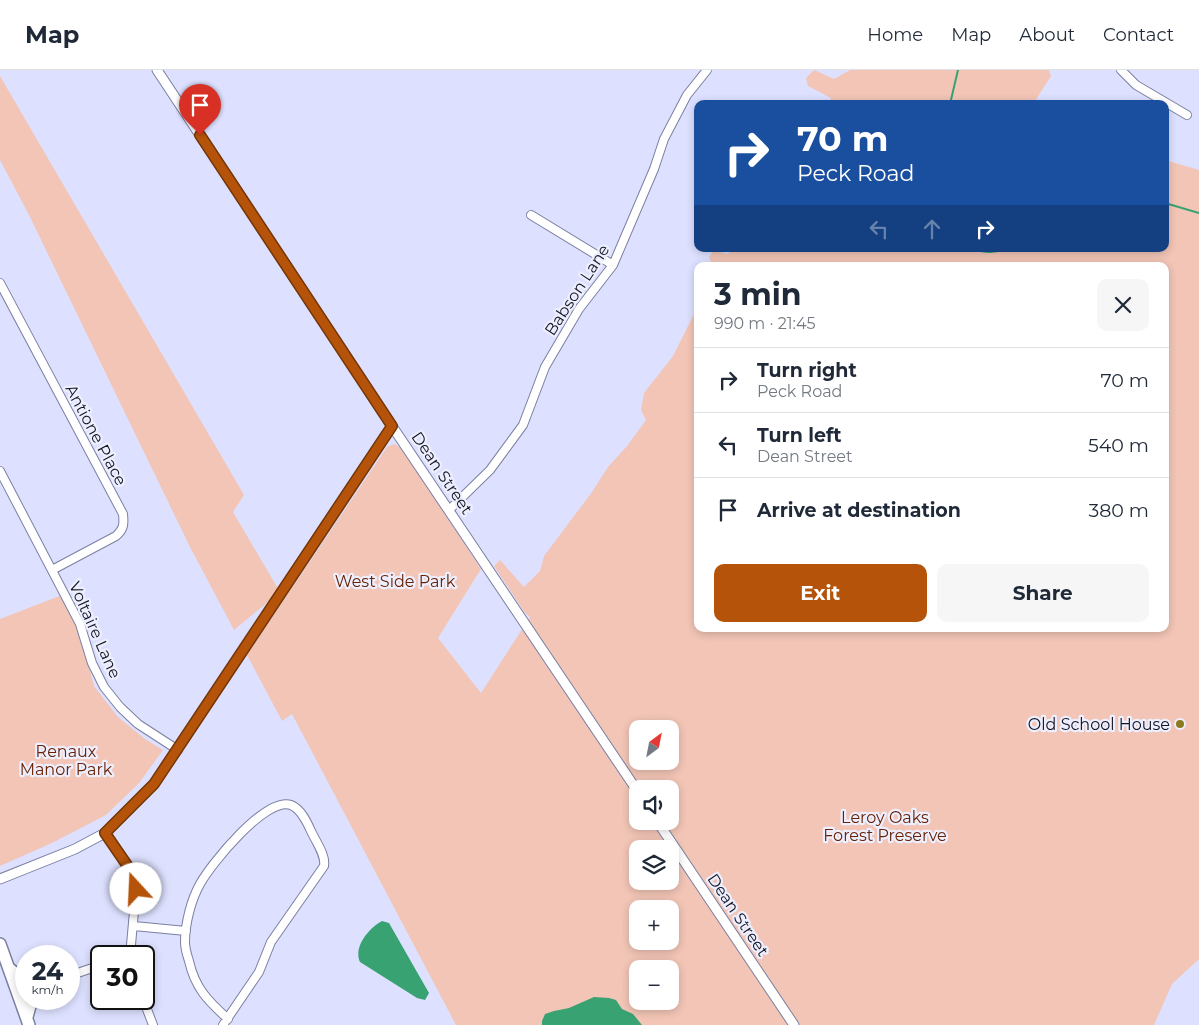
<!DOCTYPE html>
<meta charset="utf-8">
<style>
:root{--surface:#fff;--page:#f6f6f7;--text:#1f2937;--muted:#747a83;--line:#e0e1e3;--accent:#b45309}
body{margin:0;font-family:Montserrat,sans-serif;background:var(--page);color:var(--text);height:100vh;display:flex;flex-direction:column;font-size:19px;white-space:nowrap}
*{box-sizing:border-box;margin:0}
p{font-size:16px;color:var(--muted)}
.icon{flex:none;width:28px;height:28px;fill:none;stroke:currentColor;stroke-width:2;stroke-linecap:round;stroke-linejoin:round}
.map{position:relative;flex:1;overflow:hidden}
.drawer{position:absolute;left:694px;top:192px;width:475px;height:370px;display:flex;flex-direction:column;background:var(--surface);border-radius:10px;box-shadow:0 2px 8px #0003}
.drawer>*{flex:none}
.banner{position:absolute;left:694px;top:30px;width:475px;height:152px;border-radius:10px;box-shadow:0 2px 8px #0003;background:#1a4fa0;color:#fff;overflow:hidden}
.needle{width:32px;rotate:32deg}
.buttons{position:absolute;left:629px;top:650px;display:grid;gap:10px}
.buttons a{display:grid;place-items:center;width:50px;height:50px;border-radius:10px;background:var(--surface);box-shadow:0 2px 8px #0003;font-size:25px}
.speed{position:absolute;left:15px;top:875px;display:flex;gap:10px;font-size:25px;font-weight:700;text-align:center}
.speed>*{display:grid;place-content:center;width:65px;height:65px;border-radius:50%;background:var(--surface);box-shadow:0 2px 8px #0003;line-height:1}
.speed small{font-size:12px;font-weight:400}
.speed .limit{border:2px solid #111;border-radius:8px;background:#fff;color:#111}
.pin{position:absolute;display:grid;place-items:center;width:42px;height:42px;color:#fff;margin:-51px -21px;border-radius:50% 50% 50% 0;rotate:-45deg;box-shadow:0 0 5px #0007}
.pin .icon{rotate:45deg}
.me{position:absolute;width:55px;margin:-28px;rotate:340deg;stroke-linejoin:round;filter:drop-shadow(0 0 4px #0008)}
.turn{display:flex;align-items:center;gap:18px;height:105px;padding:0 20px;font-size:22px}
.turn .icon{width:65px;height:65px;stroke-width:2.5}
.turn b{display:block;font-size:35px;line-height:42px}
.lanes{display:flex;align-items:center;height:48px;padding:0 20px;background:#0003;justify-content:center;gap:25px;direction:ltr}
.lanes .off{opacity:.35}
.round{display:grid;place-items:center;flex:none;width:52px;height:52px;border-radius:10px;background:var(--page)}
.headline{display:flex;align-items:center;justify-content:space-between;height:85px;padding:0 20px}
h1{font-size:30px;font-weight:700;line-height:38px}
.button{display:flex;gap:10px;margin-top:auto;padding:10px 20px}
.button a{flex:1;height:58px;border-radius:10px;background:var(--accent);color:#fff;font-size:20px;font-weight:700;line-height:58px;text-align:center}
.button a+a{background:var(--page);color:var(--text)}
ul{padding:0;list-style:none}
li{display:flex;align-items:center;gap:15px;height:65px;padding:0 20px;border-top:1px solid var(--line)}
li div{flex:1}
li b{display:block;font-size:19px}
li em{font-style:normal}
header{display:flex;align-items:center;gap:30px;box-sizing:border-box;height:70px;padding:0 25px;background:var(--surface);border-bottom:1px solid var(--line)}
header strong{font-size:24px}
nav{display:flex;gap:28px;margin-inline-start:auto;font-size:18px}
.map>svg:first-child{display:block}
</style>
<header>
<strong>Map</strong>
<nav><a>Home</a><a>Map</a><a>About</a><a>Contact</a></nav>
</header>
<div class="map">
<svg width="1199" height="955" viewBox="0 0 1199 955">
<rect width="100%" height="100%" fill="#dde1ff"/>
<path fill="#f2c5b6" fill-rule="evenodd" d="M814 0 834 9 850 0H1049L1051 6 1033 34H828L831 28 808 16 806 8Z
M0 6 244 425 233 442 280 522 234 560 190 477 29 145 0 90Z
M1165 90 1199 100V889L1172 914 1154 955H456L292 644 282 651 247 585 387 377 394 374 401 378 481 499 438 568 481 623 530 547 525 543 494 496 500 490 524 517 540 501 544 486 592 422 608 397 627 376 646 350 641 340 644 323 673 286 697 238 698 559H1165V196H712L709 187 714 180 727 184 735 179H1165ZM638 659H670V691H638ZM638 719H670V751H638ZM638 779H670V811H638ZM638 839H670V871H638ZM638 899H670V931H638Z
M62 525 78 555 94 616 118 647 145 669 163 680 139 713 106 745 52 773 0 796V549Z"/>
<path fill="#39a272" d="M382 851 389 853 429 923 425 930 417 928 360 892C353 877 369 858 382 851Z
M594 927 609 928 616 930 622 939 633 944 642 955H542V951L545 944 554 941 569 938Z"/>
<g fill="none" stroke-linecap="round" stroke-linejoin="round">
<path stroke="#39a272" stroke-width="2" d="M950 34 958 0
M1165 133 1199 143
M973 179C984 182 993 184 1005 179"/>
<g stroke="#7b7fa1" stroke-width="10">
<path id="minor" d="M1121 0 1136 15 1187 45
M531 145 613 195
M0 213 123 444C124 454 124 459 116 466L52 500
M0 401 80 554 92 593 104 617 120 637 138 654 178 680
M449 440 490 400 523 355 545 297 579 239 613 195 654 99 664 69 687 25 707 0
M105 763 129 798 136 819 130 886
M134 856 186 861
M69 906 101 895
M143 929 153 955
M223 955 259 902 271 872 324 796C326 785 316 772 311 761 307 752 301 739 291 735 266 726 211 794 200 814 191 830 185 854 185 872 185 878 187 885 189 891 195 918 208 931 228 949"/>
</g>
<g stroke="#7b7fa1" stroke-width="11">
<path id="tertiary" d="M157 0 392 356 638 722
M657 751 794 955
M0 809 75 779 105 763 154 714 392 356"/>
</g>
<g stroke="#7b7fa1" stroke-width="14">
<path id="primary" d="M0 874 29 955
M10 899 26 912
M27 947 32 929"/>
</g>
<use href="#minor" stroke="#fff" stroke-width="8"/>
<use href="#tertiary" stroke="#fff" stroke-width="9"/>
<use href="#primary" stroke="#fff" stroke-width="11"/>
</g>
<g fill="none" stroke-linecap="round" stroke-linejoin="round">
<g stroke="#753606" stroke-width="12">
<path id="route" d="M136 819 129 798 105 763 154 714 392 356 200 65"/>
</g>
<use href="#route" stroke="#b45309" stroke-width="9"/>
</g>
<circle fill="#8a7b21" stroke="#edefff" stroke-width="2" cx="1180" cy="654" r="5"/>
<g text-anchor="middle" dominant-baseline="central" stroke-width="4.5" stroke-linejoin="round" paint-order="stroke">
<g font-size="16" fill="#131421" stroke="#edefff">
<text transform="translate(577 220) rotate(-57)">Babson Lane</text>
<text transform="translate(96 365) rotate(62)">Antione Place</text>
<text transform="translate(442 403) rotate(56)">Dean Street</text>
<text transform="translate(95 560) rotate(66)">Voltaire Lane</text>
<text transform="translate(738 845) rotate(56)">Dean Street</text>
</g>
<g font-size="16" fill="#692204" stroke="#edefff">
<text x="395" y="511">West Side Park</text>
<text x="66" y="681">Renaux<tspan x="66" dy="18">Manor Park</tspan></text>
<text x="885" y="747">Leroy Oaks<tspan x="885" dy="18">Forest Preserve</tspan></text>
</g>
<g font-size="16" fill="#131421" stroke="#edefff" text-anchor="end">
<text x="1170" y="654">Old School House</text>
</g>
</g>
</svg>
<div class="buttons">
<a><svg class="needle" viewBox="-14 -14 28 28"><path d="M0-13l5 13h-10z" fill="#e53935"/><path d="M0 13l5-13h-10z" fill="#747a83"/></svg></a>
<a><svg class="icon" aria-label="sound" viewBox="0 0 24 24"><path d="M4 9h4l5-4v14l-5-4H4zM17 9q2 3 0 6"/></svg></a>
<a><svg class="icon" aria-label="layers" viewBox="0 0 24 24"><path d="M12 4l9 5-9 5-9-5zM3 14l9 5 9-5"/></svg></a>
<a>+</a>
<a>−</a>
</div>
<div class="speed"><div>24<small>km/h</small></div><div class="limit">30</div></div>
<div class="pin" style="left:200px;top:65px;background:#d93025"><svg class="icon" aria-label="arrive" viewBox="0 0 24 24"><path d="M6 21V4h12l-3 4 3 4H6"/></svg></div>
<svg class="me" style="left:136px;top:819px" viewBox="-20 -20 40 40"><circle r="19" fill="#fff"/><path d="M0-13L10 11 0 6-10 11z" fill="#b45309"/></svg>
<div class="banner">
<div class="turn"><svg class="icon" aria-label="right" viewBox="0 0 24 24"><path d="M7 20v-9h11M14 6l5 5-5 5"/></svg><div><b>70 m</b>Peck Road</div></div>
<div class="lanes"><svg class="icon off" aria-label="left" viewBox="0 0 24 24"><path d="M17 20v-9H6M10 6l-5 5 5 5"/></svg><svg class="icon off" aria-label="ahead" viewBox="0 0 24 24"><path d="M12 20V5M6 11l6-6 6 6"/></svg><svg class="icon" aria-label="right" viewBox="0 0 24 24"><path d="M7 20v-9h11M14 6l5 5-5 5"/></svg></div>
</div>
<section class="drawer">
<div class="headline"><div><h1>3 min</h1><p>990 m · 21:45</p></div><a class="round"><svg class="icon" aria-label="close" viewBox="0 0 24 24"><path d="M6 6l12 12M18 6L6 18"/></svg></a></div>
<ul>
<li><svg class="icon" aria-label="right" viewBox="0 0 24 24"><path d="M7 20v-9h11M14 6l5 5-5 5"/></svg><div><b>Turn right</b><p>Peck Road</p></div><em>70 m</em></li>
<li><svg class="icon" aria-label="left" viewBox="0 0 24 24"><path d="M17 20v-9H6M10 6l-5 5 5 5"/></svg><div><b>Turn left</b><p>Dean Street</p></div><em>540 m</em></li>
<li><svg class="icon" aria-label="arrive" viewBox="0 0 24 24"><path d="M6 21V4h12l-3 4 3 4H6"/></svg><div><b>Arrive at destination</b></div><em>380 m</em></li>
</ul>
<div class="button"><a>Exit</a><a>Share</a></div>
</section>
</div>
